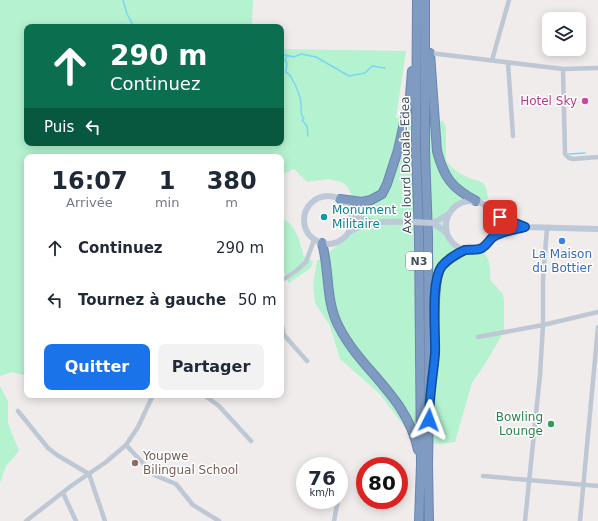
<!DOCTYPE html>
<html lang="fr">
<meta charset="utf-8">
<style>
:root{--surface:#fff;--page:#f2f2f3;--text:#1f2937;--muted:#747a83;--accent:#1a73e8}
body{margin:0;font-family:"DejaVu Sans",sans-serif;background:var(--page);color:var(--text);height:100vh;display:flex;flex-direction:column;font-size:15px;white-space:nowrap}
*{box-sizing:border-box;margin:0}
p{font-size:13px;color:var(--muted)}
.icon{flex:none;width:22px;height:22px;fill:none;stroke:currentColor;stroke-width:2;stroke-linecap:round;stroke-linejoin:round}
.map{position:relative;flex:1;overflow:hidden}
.drawer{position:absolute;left:24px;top:154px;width:260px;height:244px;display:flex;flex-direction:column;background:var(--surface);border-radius:8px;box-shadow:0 2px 10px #0003}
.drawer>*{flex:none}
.banner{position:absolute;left:24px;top:24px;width:260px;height:122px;border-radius:8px;box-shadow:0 2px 10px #0003;background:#0b6e4f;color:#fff;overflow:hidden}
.fabs{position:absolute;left:542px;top:12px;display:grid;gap:8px}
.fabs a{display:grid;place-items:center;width:44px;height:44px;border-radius:8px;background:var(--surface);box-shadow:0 2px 10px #0003;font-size:20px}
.speed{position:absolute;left:296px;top:457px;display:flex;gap:8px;font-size:20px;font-weight:700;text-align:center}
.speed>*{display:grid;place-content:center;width:52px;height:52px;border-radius:50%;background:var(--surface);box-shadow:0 2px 10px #0003;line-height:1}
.speed small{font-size:10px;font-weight:400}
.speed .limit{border:6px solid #d22;background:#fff;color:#111}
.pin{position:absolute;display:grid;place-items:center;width:34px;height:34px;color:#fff;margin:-17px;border-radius:8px;box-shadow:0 2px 6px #0006}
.me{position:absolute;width:44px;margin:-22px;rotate:3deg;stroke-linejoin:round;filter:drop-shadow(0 0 3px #0008)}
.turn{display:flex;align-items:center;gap:14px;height:84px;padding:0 20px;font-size:18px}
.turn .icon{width:52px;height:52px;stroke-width:2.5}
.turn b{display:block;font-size:28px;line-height:34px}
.then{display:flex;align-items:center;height:38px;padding:0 20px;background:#0003;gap:8px;font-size:15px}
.eta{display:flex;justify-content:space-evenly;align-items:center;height:68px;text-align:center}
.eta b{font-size:24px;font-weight:700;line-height:28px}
.action{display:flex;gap:8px;margin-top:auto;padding:8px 20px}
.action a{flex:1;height:46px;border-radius:8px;background:var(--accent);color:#fff;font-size:16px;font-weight:700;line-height:46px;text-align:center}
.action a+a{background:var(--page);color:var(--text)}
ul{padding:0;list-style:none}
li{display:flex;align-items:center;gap:12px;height:52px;padding:0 20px}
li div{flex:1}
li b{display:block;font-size:15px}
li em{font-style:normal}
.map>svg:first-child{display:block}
</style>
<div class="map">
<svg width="598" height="521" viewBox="0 0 598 521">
<rect width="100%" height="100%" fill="#f0ecec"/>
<path fill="#b5f3d0" d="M0 0H253L252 27H27V143H281V49L406 51 396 118 443 121 446 128V161C451 166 456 172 463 175 479 184 486 176 488 199 478 201 466 200 458 205 432 221 452 258 481 248 490 261 491 264 490 280L503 294 504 301V329L502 335 485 364 472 383 455 442 439 444 415 441 380 394 340 359 330 326 315 303 313 284 317 261 341 243 350 234 354 228 358 216 355 202 347 186 341 182 328 179 307 182 294 169 281 175V157H27V376L12 372 0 376Z
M281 218C296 223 300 243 304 256L313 261 311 268 289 283C283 272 278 256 285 244L281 243Z
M0 386 8 401V423L19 451 6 466 0 483Z"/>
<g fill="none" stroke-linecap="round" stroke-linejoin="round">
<path stroke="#7dd5f4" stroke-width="1.5" d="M123 0 127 14 134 27
M281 54 294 57 301 54 316 57 349 76 365 73 372 66 385 68
M287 56 285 60 287 63 286 72C293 76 300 95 301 103 302 109 299 114 304 118L302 120 307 126 308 136
M569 154 585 153"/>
<g stroke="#6a86ad" stroke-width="10">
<path id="highway" d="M417 0 416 151 419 237 421 464 419 521
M425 0V151L428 236 429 406 428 465 429 521
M430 53 437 151C444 178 452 188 476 201
M340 199 362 202 371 200 382 194 387 184 398 150 410 96 412 71
M322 243C330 271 325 301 339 327 362 372 407 396 418 450
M433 365C436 344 431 280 442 266 448 259 458 254 465 250"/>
</g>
<path stroke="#bec8d4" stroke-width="4.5" d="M430 53 563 69 565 154 569 158 573 159 598 157
M492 60 509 0
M508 63 513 136
M563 69 598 68
M281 281 296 271 306 262 314 240
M281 321 284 335 307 361
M478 337 543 325 598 312
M204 395 219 406 251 441
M18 411 48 448 57 455 89 474 105 521
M126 445 154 475 176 484 193 505 219 521
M483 476 598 486
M63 493 76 521
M26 521 71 486 106 462 126 445 138 427 153 395
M334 521 338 500
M525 521 540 375 543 325V279L547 228
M580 521 598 327"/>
<path stroke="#bdc8d8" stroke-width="6" d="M304 220a24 24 0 1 1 48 0a24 24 0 1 1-48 0Z
M446 226a25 25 0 1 1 50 0a25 25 0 1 1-50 0Z
M350 212 356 216 373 222
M492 213 509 222 525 227
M433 223 449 214
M433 223 447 233
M349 232C369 219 389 222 412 222
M492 238 509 231 525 227 598 229"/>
<use href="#highway" stroke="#7f9bc1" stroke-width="8"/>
<path stroke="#bdc8d8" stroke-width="6" d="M412 222 433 223"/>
</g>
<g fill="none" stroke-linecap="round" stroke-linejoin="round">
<g stroke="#114b97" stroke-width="10">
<path id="route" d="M429 420C429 398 433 376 435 354 436 333 430 281 442 266 447 260 457 253 465 250 470 249 476 251 482 248 487 245 489 240 493 237 502 231 515 230 525 227L500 217"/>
</g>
<use href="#route" stroke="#1a73e8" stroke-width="7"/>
</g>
<circle fill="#d1479c" stroke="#fff" stroke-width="1.5" cx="585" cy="101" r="4"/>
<circle fill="#0f9aa8" stroke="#fff" stroke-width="1.5" cx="324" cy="217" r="4"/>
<circle fill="#3f7fe0" stroke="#fff" stroke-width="1.5" cx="562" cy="241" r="4"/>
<circle fill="#2e9e5b" stroke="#fff" stroke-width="1.5" cx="551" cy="424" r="4"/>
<circle fill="#8d6e63" stroke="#fff" stroke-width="1.5" cx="135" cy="463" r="4"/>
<g text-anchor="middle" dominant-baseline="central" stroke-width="3" stroke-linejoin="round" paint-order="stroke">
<rect fill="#fff" stroke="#7b848c" stroke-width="1" x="406" y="252" width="26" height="18" rx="3"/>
<g font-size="11" font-weight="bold" fill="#434f5b">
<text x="419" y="261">N3</text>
</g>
<g font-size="12" fill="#b23c85" stroke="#fff" text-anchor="end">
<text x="577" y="101">Hotel Sky</text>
</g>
<g font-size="12" fill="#434f5b" stroke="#fff">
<text transform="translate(406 165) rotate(-91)">Axe lourd Douala-Edea</text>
</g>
<g font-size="12" fill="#0d838f" stroke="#fff" text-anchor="start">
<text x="332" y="210">Monument<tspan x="332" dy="14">Militaire</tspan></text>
</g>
<g font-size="12" fill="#366cbe" stroke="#fff">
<text x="562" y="254">La Maison<tspan x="562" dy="14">du Bottier</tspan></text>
</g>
<g font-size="12" fill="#27864d" stroke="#fff" text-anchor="end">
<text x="543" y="417">Bowling<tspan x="543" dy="14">Lounge</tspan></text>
</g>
<g font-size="12" fill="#785e54" stroke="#fff" text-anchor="start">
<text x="143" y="456">Youpwe<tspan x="143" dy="14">Bilingual School</tspan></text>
</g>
</g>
</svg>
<div class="fabs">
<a><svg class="icon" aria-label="layers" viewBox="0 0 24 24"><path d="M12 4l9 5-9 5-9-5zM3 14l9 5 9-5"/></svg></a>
</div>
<div class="speed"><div>76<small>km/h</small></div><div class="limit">80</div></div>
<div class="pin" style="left:500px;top:217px;background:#d93025"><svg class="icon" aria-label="arrive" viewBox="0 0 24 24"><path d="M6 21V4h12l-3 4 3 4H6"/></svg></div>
<svg class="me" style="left:429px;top:420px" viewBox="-20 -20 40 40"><path d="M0-17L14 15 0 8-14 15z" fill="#1a73e8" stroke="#fff" stroke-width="4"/></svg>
<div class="banner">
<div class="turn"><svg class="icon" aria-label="ahead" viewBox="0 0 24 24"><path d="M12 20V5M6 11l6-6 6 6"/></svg><div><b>290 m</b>Continuez</div></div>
<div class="then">Puis<svg class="icon" aria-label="left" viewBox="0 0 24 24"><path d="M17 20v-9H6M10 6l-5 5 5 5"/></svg></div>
</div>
<section class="drawer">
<div class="eta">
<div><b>16:07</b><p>Arrivée</p></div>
<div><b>1</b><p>min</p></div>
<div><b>380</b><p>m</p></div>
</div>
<ul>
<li><svg class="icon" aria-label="ahead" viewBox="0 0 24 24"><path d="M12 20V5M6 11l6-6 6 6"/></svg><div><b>Continuez</b></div><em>290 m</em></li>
<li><svg class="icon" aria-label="left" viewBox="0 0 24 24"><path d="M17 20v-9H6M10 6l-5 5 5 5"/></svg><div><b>Tournez à gauche</b></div><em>50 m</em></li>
</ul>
<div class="action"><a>Quitter</a><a>Partager</a></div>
</section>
</div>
